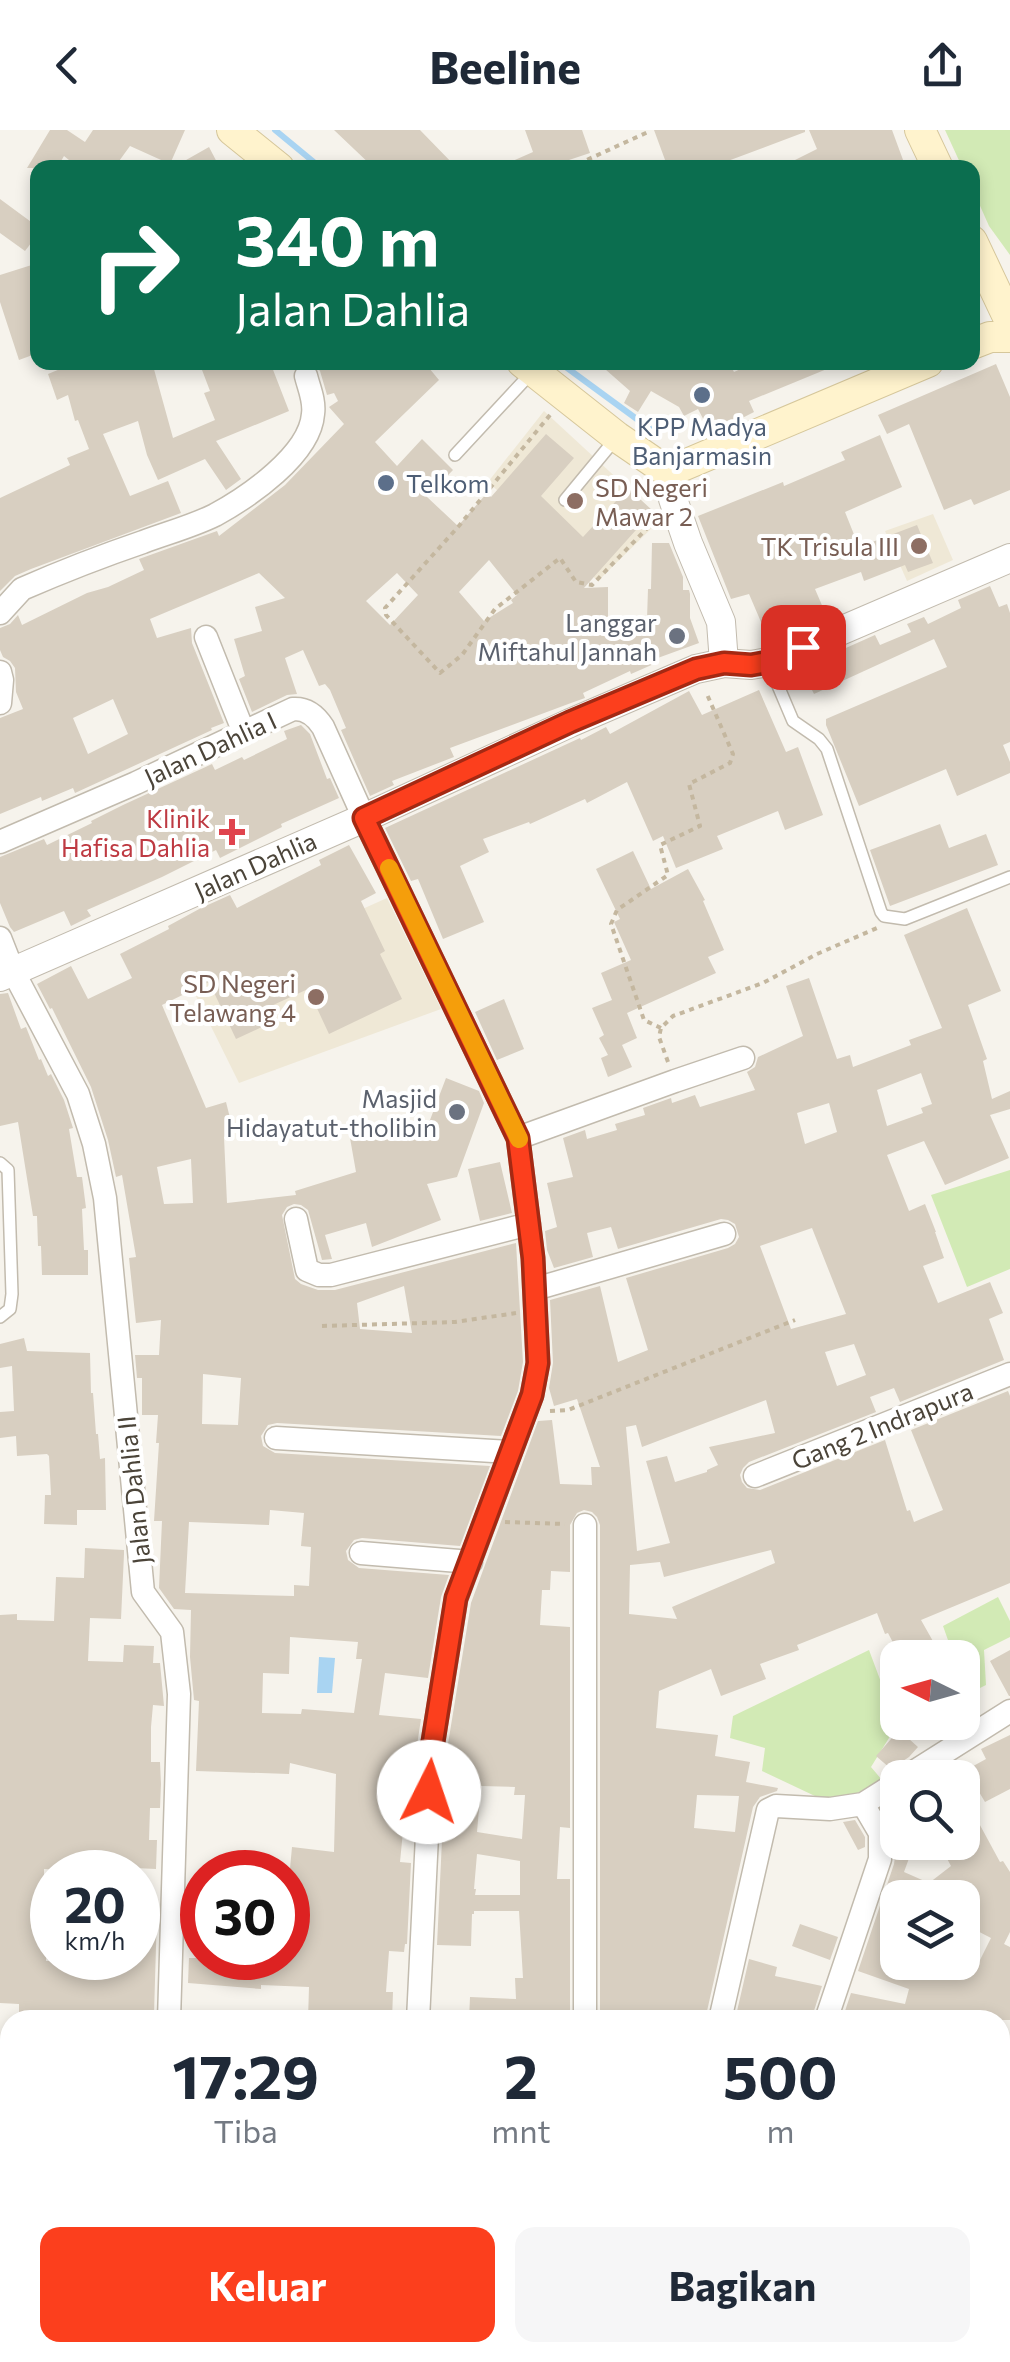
<!DOCTYPE html>
<html lang="id">
<style>
:root{--surface:#fff;--page:#f6f6f7;--text:#1f2937;--muted:#747a83;--accent:#fc3f1d}
body{margin:0;font-family:Commissioner,sans-serif;background:var(--page);color:var(--text);height:100vh;display:flex;flex-direction:column;font-size:38px;white-space:nowrap}
*{box-sizing:border-box;margin:0}
p{font-size:32px;color:var(--muted)}
.icon{flex:none;width:55px;height:55px;fill:none;stroke:currentColor;stroke-width:2;stroke-linecap:round;stroke-linejoin:round}
.map{position:relative;flex:1;overflow:hidden}
.drawer{position:absolute;left:0px;top:1880px;width:1010px;height:352px;display:flex;flex-direction:column;background:var(--surface);border-radius:30px 30px 0 0;box-shadow:0 5px 15px #0003}
.drawer>*{flex:none}
.hud{position:absolute;left:30px;top:30px;width:950px;height:210px;border-radius:20px;box-shadow:0 5px 15px #0003;background:#0b6e4f;color:#fff;overflow:hidden}
.needle{width:65px;rotate:275deg}
.buttons{position:absolute;left:880px;top:1510px;display:grid;gap:20px}
.buttons a{display:grid;place-items:center;width:100px;height:100px;border-radius:20px;background:var(--surface);box-shadow:0 5px 15px #0003;font-size:50px}
.speed{position:absolute;left:30px;top:1720px;display:flex;gap:20px;font-size:50px;font-weight:700;text-align:center}
.speed>*{display:grid;place-content:center;width:130px;height:130px;border-radius:50%;background:var(--surface);box-shadow:0 5px 15px #0003;line-height:1}
.speed small{font-size:25px;font-weight:400}
.speed .limit{border:15px solid #d22;background:#fff;color:#111}
.pin{position:absolute;display:grid;place-items:center;width:85px;height:85px;color:#fff;margin:-42px;border-radius:20px;box-shadow:0 5px 15px #0006}
.me{position:absolute;width:110px;margin:-55px;rotate:4deg;stroke-linejoin:round;filter:drop-shadow(0 0 8px #0008)}
.turn{display:flex;align-items:center;gap:35px;height:210px;padding:0 40px;font-size:45px}
.turn .icon{width:130px;height:130px;stroke-width:2.5}
.turn b{display:block;font-size:70px;line-height:85px}
.eta{display:flex;justify-content:space-evenly;align-items:center;height:170px;text-align:center}
.eta b{font-size:60px;font-weight:700;line-height:70px}
.cta{display:flex;gap:20px;margin-top:auto;padding:20px 40px}
.cta a{flex:1;height:115px;border-radius:20px;background:var(--accent);color:#fff;font-size:40px;font-weight:700;line-height:115px;text-align:center}
.cta a+a{background:var(--page);color:var(--text)}
header{display:flex;justify-content:space-between;align-items:center;height:130px;padding:0 40px;background:var(--surface);font-size:45px;font-weight:700}
.map>svg:first-child{display:block}
</style>
<header><svg class="icon" aria-label="back" viewBox="0 0 24 24"><path d="M15 5l-7 7 7 7"/></svg>Beeline<svg class="icon" aria-label="share" viewBox="0 0 24 24"><path d="M12 15V3M7 8l5-5 5 5M5 13v7h14v-7"/></svg></header>
<div class="map">
<svg width="1010" height="2232" viewBox="0 0 1010 2232">
<rect width="100%" height="100%" fill="#f6f3ec"/>
<path fill="#efe8d6" d="M544 281 661 389 598 451 488 352Z
M933 384 953 430 907 451 885 401Z
M387 768 441 879 239 953 191 856Z"/>
<path fill="#d2eab5" d="M945 0H1010V125L989 96 973 60 972 38 962 37Z
M1010 1040V1139L967 1157 931 1065Z
M998 1467 1010 1491V1507L984 1520 986 1555 966 1565 963 1553 962 1528 954 1527 943 1496Z
M869 1520 897 1595 871 1637 882 1650 834 1675 762 1641 765 1618 730 1608 733 1586Z"/>
<path fill="#a9d4f2" d="M319 1527 335 1528 332 1563H317Z"/>
<g fill="none" stroke-linecap="round" stroke-linejoin="round">
<path stroke="#a9d4f2" stroke-width="6" d="M275 0 321 38
M559 232 649 298"/>
<path stroke="#a9d4f2" stroke-width="38" d="M717 2232 723 2222"/>
</g>
<path fill="#d8cfc1" fill-rule="evenodd" d="M50 0H67L85 12 93 0H185L170 34 130 16 114 38H79L64 26 57 38H27Z
M334 0H420L457 38H374Z
M525 0H582L590 23 557 34 559 38H497L533 22Z
M654 0H805V2L709 38H668Z
M809 0H892L906 38H779L817 19Z
M209 17 220 38H172Z
M0 69 38 97V104L25 121 0 103Z
M38 133V223L19 230 0 172V145Z
M77 232H152L173 308 215 290 204 263 210 261 199 232H270L289 281 216 311 241 349 226 360 205 329 158 350 147 325 138 291 103 304 130 366 168 351 181 383 31 439 15 446 0 461V368L70 335 67 328 89 319 78 290 75 291 68 265 57 270 48 244Z
M312 232H424L439 250 375 312 397 336 422 309 453 340 427 367 458 396 487 363 491 367 546 304 574 328 541 366 583 407 628 358 653 381 584 458 608 457V504L647 489 648 459H651L652 413H669L683 447V460H689L690 464V488L699 513 655 529 656 533 631 544 630 541 583 563 585 568 571 573 450 618 454 627 392 651 394 655 370 666 341 600 346 598 330 560 325 554 319 556 303 520 285 528 297 564 287 565 252 582 239 549 245 546 234 509 262 501 255 477 285 468 259 443 150 489 157 508 191 498 192 513 224 593 211 598 212 600 75 663 73 658 42 671 41 667 0 684V588L23 579 16 562 15 538 10 531 3 527 0 520V498L10 494 18 485 22 495 87 463 108 457 144 440 139 429 217 401 219 406 285 355 344 294 329 277 338 271 334 263 327 265 320 241ZM489 430 517 465 511 470 513 473 484 491 459 462ZM397 443 418 465 390 495 366 471ZM113 569 128 604 88 624 73 588Z
M597 232H729L734 242 756 232H838L839 234 749 271 754 282 711 304 698 279 684 286 679 277 651 261 638 282 624 273 630 261Z
M996 234 1010 267V360L974 375 971 369 944 380 909 294 887 304 878 285Z
M880 305 902 357 845 382 859 417 917 395 933 433 908 442 905 435 864 451 861 442 815 459 824 480 767 506 749 464 731 469 698 386 783 352 784 356 845 330 841 322Z
M990 456 999 477 1007 474 1010 483V612L1003 615 1010 632V643L957 666 946 639 859 676 826 595V589L947 537 934 509 814 564 801 538 875 505 880 515 911 502 907 494 924 487 928 494 961 478 958 470Z
M759 560 786 622 798 617 823 685 785 700 778 681 717 706 723 719 676 738 663 706 653 711 627 652 587 673 585 669 530 694 529 692 483 709 489 722 460 736 484 792 443 809 418 749 411 751 385 698 580 608 581 610 606 597 610 604 689 561 702 585Z
M301 595 310 604 327 649 330 648 339 668 281 694 282 697 220 728 216 720 162 747 87 780 91 786 71 796 64 781 14 802 10 797 0 773V727L44 709 47 715 92 693 91 691 123 675 212 634 215 640 242 627 244 630 287 609 284 601Z
M940 694 949 718 986 704 998 735 890 776 870 720Z
M349 715 376 763 361 771 385 821 380 824 402 869 329 904 308 859 258 882 264 896 236 909 209 852 162 875 206 978 226 972 234 1004 224 1007 227 1073 296 1065 295 1061 356 1042 350 1008 430 990 446 948 479 961 484 973 457 1047 427 1054 441 1090 372 1117 366 1093 325 1105 332 1129 322 1130 308 1080 301 1075 294 1074 287 1077 282 1085 295 1149 301 1154 318 1160H335L516 1113 523 1232 518 1261 501 1306 277 1293 268 1295 261 1306 263 1316 275 1323 490 1336 460 1416 362 1408 354 1410 346 1421 348 1430 359 1438 449 1445 441 1467 428 1548 385 1543 379 1585 421 1589 416 1622 407 1621 402 1676 413 1677 412 1701H403L400 1732 411 1733 407 1814H405L404 1822 389 1821 386 1862H393L392 1890H308L309 1857 261 1855V1859L188 1853 189 1828H232L288 1832V1760L292 1717 334 1722 336 1644 290 1633 289 1644 196 1641 199 1571 194 1570 190 1527 191 1480 174 1479 159 1458 162 1391H154L159 1313H156L158 1285H142V1248H137L135 1225H159L161 1190 136 1193 129 1128 136 1127 122 1045 116 1047 108 1010 91 957 52 878 50 879 37 854 71 836 88 869 132 848 120 824 169 799 168 796 201 778 230 765 237 778 321 735 319 730ZM191 1029 193 1073 164 1074 157 1037ZM404 1156 412 1203 360 1199 357 1173ZM203 1244 241 1248 238 1295 202 1294ZM270 1380 304 1383 301 1416 311 1417 309 1456 294 1455V1466L185 1463 189 1392 269 1395ZM290 1507 358 1512 356 1529H362L354 1583 302 1579 301 1584 262 1583 263 1543 289 1544Z
M633 721 651 759 688 739 705 770 703 771 724 820 708 827 716 843 627 883 637 908 622 915 632 937 608 947 601 928 608 925 599 908 604 905 592 878 612 870 601 843 631 830 614 792 620 789 596 739Z
M967 778 1001 861 968 875 987 929 983 931 992 969 1010 961V979L990 985 1009 1028 945 1055 924 1011 887 1025 909 1081 925 1074 936 1102H935L944 1128 923 1136 938 1173 990 1152 1003 1183 989 1189 1004 1230 900 1272 894 1258 870 1267 876 1282 749 1332 743 1338 740 1345 742 1352 747 1358 760 1360 885 1310 907 1381 910 1380 914 1392 943 1380 911 1300 1008 1261 1010 1266V1453L921 1490 934 1513 925 1518 931 1528H901L888 1503 885 1504 877 1483 797 1515 799 1520 760 1534 766 1549 721 1566 711 1539 659 1561 656 1598 718 1605 715 1626 750 1632 746 1652 778 1658 777 1661 760 1667 753 1677 705 1890H600V1395L597 1387 592 1382 584 1380 577 1383 570 1395V1442L551 1441 550 1460H542L540 1495 570 1497V1698L560 1697 557 1749H570V1890H469L470 1867 516 1869 515 1848H523L519 1781H474V1784H472L471 1816 437 1815 446 1626 471 1473 538 1291 552 1290 560 1354 592 1355 591 1337H600L577 1269 554 1276 549 1258 553 1233 550 1170 600 1156 618 1232 648 1220 626 1148 728 1118 735 1114 739 1107 735 1094 728 1090 721 1089 618 1119 611 1097 587 1103 593 1127 554 1138 547 1120 545 1101 557 1097 547 1053 573 1047 563 1008 585 1000 587 1009 617 1000 615 994 645 985 643 978 671 968 672 973 695 965 700 977 755 960 747 942 755 937 758 927 803 906 786 856 809 848 837 929 850 925 853 937 911 915 909 910 942 898 904 805ZM921 943 932 974 921 978 923 983 887 996 877 960ZM829 973 837 1002 805 1014 797 983ZM812 1098 846 1184 791 1199 760 1116ZM854 1214 866 1245 837 1256 825 1222ZM766 1270 775 1303 709 1317 718 1335 707 1340V1342L675 1352 667 1326 646 1331 670 1413 637 1421 626 1297 636 1295 642 1317ZM771 1420 775 1433 672 1477 677 1489 629 1484 630 1435 660 1432 664 1447ZM481 1656 515 1657 514 1665H525L522 1709 477 1702ZM697 1665 739 1666 735 1702 694 1698ZM477 1724 520 1731V1765H475L476 1759H474Z
M8 863 21 899 26 897 39 930 41 929 48 946 51 944 64 970 73 998 69 999 77 1047H82L86 1078 82 1079 84 1120H88V1145H42L41 1116H38L37 1086H33L18 992 0 996V864Z
M504 869 524 919 497 930 475 882Z
M500 1032 512 1083 480 1091 468 1039Z
M24 1208 27 1221 90 1223 91 1263H93L96 1304H98L100 1329 105 1328 106 1380H77V1395L44 1394 45 1365H51L49 1326 47 1324 17 1326 16 1306 0 1308V1282L14 1281 12 1236 0 1238V1214Z
M85 1418 124 1420V1424L121 1489 90 1488 88 1531 123 1532 124 1515 154 1516 153 1533H160L164 1576 153 1575 151 1597V1632H160L161 1654 160 1678H150L149 1710H157L156 1739 93 1736 92 1742 44 1739V1779H47L46 1831H100V1828L138 1829V1782L157 1783 154 1884H151V1890L48 1888V1884L19 1883V1874L0 1873V1485L17 1484V1490L54 1491 56 1447 84 1448Z
M1010 1520V1566H1009L990 1531Z
M899 1600 918 1617 909 1627 891 1639 876 1626Z
M1010 1605V1659L985 1672 966 1640 986 1629 981 1619Z
M962 1662 1000 1732 1003 1731 1010 1742V1802L1004 1814 1010 1817V1890H842L851 1863 905 1874 909 1859 858 1841 894 1734 897 1712H915L904 1742 929 1753 951 1736 938 1712H962ZM898 1768H973L962 1787V1793L991 1808 979 1832H898Z
M855 1690 865 1707V1717L858 1720 843 1692Z
M800 1794 838 1807 830 1830 792 1816Z
M749 1829 777 1837 775 1846 822 1856 811 1890H735Z"/>
<g fill="none" stroke-linecap="round" stroke-linejoin="round">
<g stroke="#c2bbae" stroke-width="14">
<path id="service" d="M455 325 533 241
M565 370 617 307
M768 532 793 591 819 609 827 619 881 782 884 786 905 789 1010 747
M0 1033 8 1040 12 1164 10 1179 0 1187"/>
</g>
<g stroke="#c2bbae" stroke-width="25">
<path id="minor" d="M0 483 22 459C61 442 102 426 143 412 167 403 193 396 215 385 248 367 310 325 313 284 315 271 309 258 306 246
M206 507 244 603
M0 542 2 550 0 573
M0 712 136 653 293 579C307 578 316 586 323 597L364 688 518 1008 533 1129 538 1233 532 1265 456 1469 431 1624 418 1890
M0 808 13 841 78 964 94 1014 105 1068 143 1462 172 1502 179 1564 169 1890
M518 1008 675 951 743 928
M296 1089 307 1140 319 1145H331L529 1094
M535 1159 724 1104
M276 1308 510 1322
M755 1346 1010 1244
M585 1395V1890
M361 1423 471 1432
M904 1648 1010 1581
M720 1890 768 1680 776 1676 830 1679 863 1674 898 1652
M826 1890 880 1729V1703L863 1674
M1000 1960 1010 1945
M1000 2157 1010 2142
M157 2232 158 2222
M839 2232 845 2222
M950 2232 957 2222"/>
</g>
<g stroke="#c2bbae" stroke-width="30">
<path id="tertiary" d="M668 342 673 369 688 413 721 492 724 533
M0 847 364 688 570 593 696 539 724 533 751 535 768 532 1010 428"/>
</g>
<g stroke="#d6c79b" stroke-width="32">
<path id="secondary" d="M232 0 279 38
M920 0 938 38
M972 111 1007 185
M972 214 990 207H1010
M522 232 617 307 668 342 928 232"/>
</g>
<path stroke="#c4b79f" stroke-width="4" stroke-dasharray="5 5" stroke-linecap="butt" d="M569 38 648 2 647 0
M550 285 458 397 385 478 386 485 440 543 462 525 495 479 560 428 576 452 592 455 656 389
M661 898 644 890 611 794 617 780 668 745 660 715 700 696 689 654 730 633 733 624 706 562
M668 932 659 907 661 898 673 886 763 853 817 824 877 798
M322 1196 455 1192 516 1183
M550 1281 568 1280 795 1190
M505 1392 565 1394"/>
<use href="#service" stroke="#fff" stroke-width="11"/>
<use href="#minor" stroke="#fff" stroke-width="22"/>
<use href="#tertiary" stroke="#fff" stroke-width="28"/>
<use href="#secondary" stroke="#fff3cd" stroke-width="30"/>
</g>
<g fill="none" stroke-linecap="round" stroke-linejoin="round">
<g stroke="#a42913" stroke-width="25">
<path id="route" d="M429 1662 431 1624 456 1468 532 1265 538 1233 533 1128 518 1008 364 688 570 592 696 539 724 533 751 535 768 532 803 517"/>
</g>
<use href="#route" stroke="#fc3f1d" stroke-width="18"/>
<path stroke="#f59e0b" stroke-width="18" d="M389 738 519 1009"/>
</g>
<g fill="#5c6f8a" stroke="#fff" stroke-width="4">
<circle cx="702" cy="265" r="10"/>
<circle cx="386" cy="353" r="10"/>
</g>
<g fill="#8d6e63" stroke="#fff" stroke-width="4">
<circle cx="575" cy="371" r="10"/>
<circle cx="919" cy="416" r="10"/>
<circle cx="316" cy="867" r="10"/>
</g>
<g fill="#6b7280" stroke="#fff" stroke-width="4">
<circle cx="677" cy="506" r="10"/>
<circle cx="457" cy="982" r="10"/>
</g>
<path fill="#e0444e" stroke="#fff" stroke-width="4" d="M227 687h10v10h10v10h-10v10h-10v-10h-10v-10h10z"/>
<g text-anchor="middle" dominant-baseline="central" stroke-width="8" stroke-linejoin="round" paint-order="stroke">
<g font-size="25" fill="#4e5e75" stroke="#fff">
<text x="702" y="296">KPP Madya<tspan x="702" dy="29">Banjarmasin</tspan></text>
<text x="406" y="353" text-anchor="start">Telkom</text>
</g>
<g font-size="25" fill="#785e54" stroke="#fff" text-anchor="end">
<text x="595" y="357" text-anchor="start">SD Negeri<tspan x="595" dy="29">Mawar 2</tspan></text>
<text x="899" y="416">TK Trisula III</text>
<text x="296" y="853">SD Negeri<tspan x="296" dy="29">Telawang 4</tspan></text>
</g>
<g font-size="25" fill="#5b616d" stroke="#fff" text-anchor="end">
<text x="657" y="492">Langgar<tspan x="657" dy="29">Miftahul Jannah</tspan></text>
<text x="437" y="968">Masjid<tspan x="437" dy="29">Hidayatut-tholibin</tspan></text>
</g>
<g font-size="25" fill="#4b4439" stroke="#fff">
<text transform="translate(210 618) rotate(-25)">Jalan Dahlia I</text>
<text transform="translate(255 735) rotate(-24)">Jalan Dahlia</text>
<text transform="translate(882 1295) rotate(-22)">Gang 2 Indrapura</text>
<text transform="translate(133 1360) rotate(-96)">Jalan Dahlia II</text>
</g>
<g font-size="25" fill="#be3a42" stroke="#fff" text-anchor="end">
<text x="210" y="688">Klinik<tspan x="210" dy="29">Hafisa Dahlia</tspan></text>
</g>
</g>
</svg>
<div class="buttons">
<a><svg class="needle" viewBox="-14 -14 28 28"><path d="M0-13l5 13h-10z" fill="#e53935"/><path d="M0 13l5-13h-10z" fill="#747a83"/></svg></a>
<a><svg class="icon" aria-label="search" viewBox="0 0 24 24"><circle cx="10" cy="10" r="6"/><path d="M15 15l6 6"/></svg></a>
<a><svg class="icon" aria-label="layers" viewBox="0 0 24 24"><path d="M12 4l9 5-9 5-9-5zM3 14l9 5 9-5"/></svg></a>
</div>
<div class="speed"><div>20<small>km/h</small></div><div class="limit">30</div></div>
<div class="pin" style="left:803px;top:517px;background:#d93025"><svg class="icon" aria-label="arrive" viewBox="0 0 24 24"><path d="M6 21V4h12l-3 4 3 4H6"/></svg></div>
<svg class="me" style="left:429px;top:1662px" viewBox="-20 -20 40 40"><circle r="19" fill="#fff"/><path d="M0-13L10 11 0 6-10 11z" fill="#fc3f1d"/></svg>
<div class="hud">
<div class="turn"><svg class="icon" aria-label="right" viewBox="0 0 24 24"><path d="M7 20v-9h11M14 6l5 5-5 5"/></svg><div><b>340 m</b>Jalan Dahlia</div></div>
</div>
<section class="drawer">
<div class="eta">
<div><b>17:29</b><p>Tiba</p></div>
<div><b>2</b><p>mnt</p></div>
<div><b>500</b><p>m</p></div>
</div>
<div class="cta"><a>Keluar</a><a>Bagikan</a></div>
</section>
</div>
